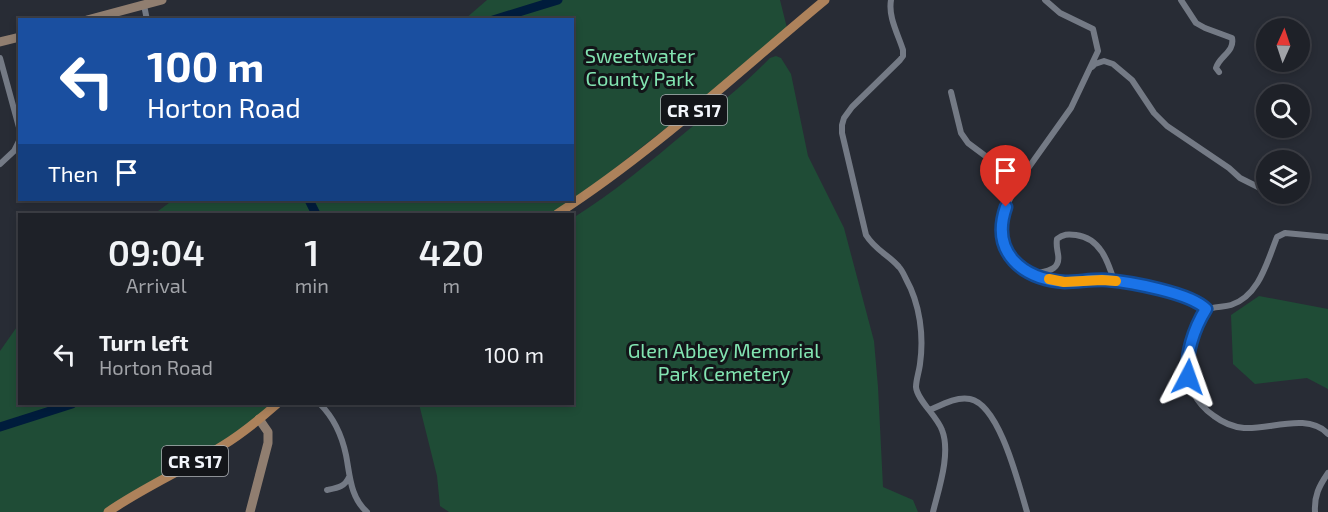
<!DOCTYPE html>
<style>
:root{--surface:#1e2128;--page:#262930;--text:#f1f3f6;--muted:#a1a3a8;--line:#3c3e45}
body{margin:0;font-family:"Exo 2",sans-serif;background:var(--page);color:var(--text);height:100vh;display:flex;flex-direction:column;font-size:22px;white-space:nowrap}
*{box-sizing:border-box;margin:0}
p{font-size:20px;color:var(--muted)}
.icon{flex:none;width:33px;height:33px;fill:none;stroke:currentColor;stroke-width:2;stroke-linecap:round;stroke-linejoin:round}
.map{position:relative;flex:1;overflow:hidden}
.panel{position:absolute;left:18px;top:213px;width:556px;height:192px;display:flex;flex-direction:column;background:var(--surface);border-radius:0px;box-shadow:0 3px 9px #0003,0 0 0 2px var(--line)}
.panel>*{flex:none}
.banner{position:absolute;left:18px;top:18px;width:556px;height:183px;border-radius:0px;box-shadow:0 3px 9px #0003,0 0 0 2px var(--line);background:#1a4fa0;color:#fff;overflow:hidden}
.needle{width:39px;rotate:3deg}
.fabs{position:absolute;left:1256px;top:18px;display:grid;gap:12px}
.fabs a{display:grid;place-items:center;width:54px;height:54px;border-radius:50%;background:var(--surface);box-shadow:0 3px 9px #0003,0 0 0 2px var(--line);font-size:30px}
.pin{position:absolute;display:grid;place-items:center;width:51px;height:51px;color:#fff;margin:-62px -26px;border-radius:50% 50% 50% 0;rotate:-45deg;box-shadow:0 0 6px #0007}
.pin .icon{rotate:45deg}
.me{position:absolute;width:66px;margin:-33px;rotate:4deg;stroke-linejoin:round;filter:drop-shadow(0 0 4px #0008)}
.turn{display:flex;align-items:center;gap:21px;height:126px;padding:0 30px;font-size:27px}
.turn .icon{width:78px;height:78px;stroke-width:2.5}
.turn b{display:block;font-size:42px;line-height:51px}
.then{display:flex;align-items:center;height:57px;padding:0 30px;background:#0003;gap:12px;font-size:22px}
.eta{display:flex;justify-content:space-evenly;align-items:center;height:102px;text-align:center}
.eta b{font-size:36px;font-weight:600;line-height:42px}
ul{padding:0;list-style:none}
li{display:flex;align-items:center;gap:18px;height:78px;padding:0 30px}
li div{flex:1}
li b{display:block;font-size:22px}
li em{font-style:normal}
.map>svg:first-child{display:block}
</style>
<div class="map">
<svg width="1328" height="512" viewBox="0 0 1328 512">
<rect width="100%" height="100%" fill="#282c35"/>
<path fill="#1f4c36" d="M487 0H780L788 32 557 214H154L173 200H573V20L465 19Z
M776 56 781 58 791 74 808 156 844 228 874 341 878 387 883 487 913 500 918 512H449L440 506 437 476 419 404H573V218C613 193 650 162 687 131 715 108 745 84 770 58Z
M1259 296 1328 309V389L1307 378 1255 384 1233 364 1231 315Z
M19 324 20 404H277L260 419 108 512H0V351Z"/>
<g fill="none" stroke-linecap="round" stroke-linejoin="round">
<path stroke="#001c3c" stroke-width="9" d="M493 20 558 0
M309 200 316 214
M0 427 72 404"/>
<path stroke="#747a85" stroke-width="6" d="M891 0C888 17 898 34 903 50V56L900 60 852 107 844 118 842 125V133L866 235C876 251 888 254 899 267 902 270 904 275 906 279 920 304 924 336 920 364 919 372 916 380 916 387 917 400 937 416 942 430 951 453 939 488 933 512
M1045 0 1060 13 1093 29 1098 51 1071 108 1019 181 1009 201 1002 219V232L1004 244 1013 259 1021 268 1031 275 1043 278 1074 282 1108 280 1157 289 1195 301 1201 304 1206 309
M1181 0 1196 23 1205 28 1232 38C1235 52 1219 56 1216 68L1219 72
M144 5 147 20
M0 58 20 131
M1092 67 1095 64 1104 61 1113 64 1132 80 1154 113 1167 126 1229 168 1240 178 1266 191
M951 92 961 133 968 143 1019 181
M0 164 14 151 20 139
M1328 237 1285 233 1277 237C1267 262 1259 296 1231 305 1221 308 1211 305 1204 313 1191 337 1181 365 1193 392 1198 402 1205 410 1214 416 1222 422 1233 427 1244 428 1269 430 1308 412 1328 434
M1034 274C1046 271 1061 271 1058 254 1057 248 1056 245 1057 239 1063 234 1068 234 1076 235 1100 238 1108 261 1114 281
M320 404C334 418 342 436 346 455 350 475 350 497 367 512
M930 410C941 405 957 396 970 399 1000 405 1019 486 1027 512
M327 490C337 488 345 487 349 477
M1315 512C1314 496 1319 486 1328 473"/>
<path stroke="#907e70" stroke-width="9" d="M87 20 162 0
M0 42 20 37
M250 512 268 443V432L259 419"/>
<path stroke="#ad825b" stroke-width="9" d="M557 214C653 152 737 73 825 0
M108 512C144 487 184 470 222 446 242 434 260 419 277 404"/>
</g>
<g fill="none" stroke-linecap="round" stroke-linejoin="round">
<g stroke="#114b97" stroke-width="15">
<path id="route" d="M1006 207C990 253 1023 279 1065 282 1079 282 1093 279 1107 280 1130 282 1191 293 1206 309 1194 328 1185 355 1188 377"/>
</g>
<use href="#route" stroke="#1a73e8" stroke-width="10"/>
<path stroke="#f59e0b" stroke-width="10" d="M1049 279 1064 282 1102 280 1116 281"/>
</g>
<g text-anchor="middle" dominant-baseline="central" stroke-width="6" stroke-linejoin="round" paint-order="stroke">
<g fill="#131519" stroke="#afb2b7" stroke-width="1.5">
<rect x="661" y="95" width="66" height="30" rx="4.5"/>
<rect x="162" y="446" width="66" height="30" rx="4.5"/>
</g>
<g font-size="18" font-weight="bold" fill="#f2f5fb">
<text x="694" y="110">CR S17</text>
<text x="195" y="461">CR S17</text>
</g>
<g font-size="20" fill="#82e4b1" stroke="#131519">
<text x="640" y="55">Sweetwater<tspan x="640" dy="23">County Park</tspan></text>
<text x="724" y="350">Glen Abbey Memorial<tspan x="724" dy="23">Park Cemetery</tspan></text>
</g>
</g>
</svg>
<div class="fabs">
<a><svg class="needle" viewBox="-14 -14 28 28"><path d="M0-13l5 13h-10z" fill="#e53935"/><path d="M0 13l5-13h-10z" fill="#a1a3a8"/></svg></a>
<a><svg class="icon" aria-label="search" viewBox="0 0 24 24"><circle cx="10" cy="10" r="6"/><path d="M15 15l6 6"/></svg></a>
<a><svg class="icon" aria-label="layers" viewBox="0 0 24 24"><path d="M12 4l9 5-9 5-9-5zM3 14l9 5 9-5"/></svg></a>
</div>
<div class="pin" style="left:1006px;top:207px;background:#d93025"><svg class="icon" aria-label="arrive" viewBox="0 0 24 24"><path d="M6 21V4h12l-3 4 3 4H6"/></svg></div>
<svg class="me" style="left:1188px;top:377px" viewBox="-20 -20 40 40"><path d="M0-17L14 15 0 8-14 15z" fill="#1a73e8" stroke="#fff" stroke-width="4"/></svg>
<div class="banner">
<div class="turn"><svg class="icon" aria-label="left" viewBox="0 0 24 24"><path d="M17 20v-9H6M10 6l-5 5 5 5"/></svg><div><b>100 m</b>Horton Road</div></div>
<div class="then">Then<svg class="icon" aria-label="arrive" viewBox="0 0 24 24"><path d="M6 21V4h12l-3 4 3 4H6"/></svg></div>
</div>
<section class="panel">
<div class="eta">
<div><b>09:04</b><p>Arrival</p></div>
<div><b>1</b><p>min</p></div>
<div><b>420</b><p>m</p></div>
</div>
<ul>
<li><svg class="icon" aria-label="left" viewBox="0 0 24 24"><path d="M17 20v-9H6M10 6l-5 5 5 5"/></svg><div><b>Turn left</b><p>Horton Road</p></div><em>100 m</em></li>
</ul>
</section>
</div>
